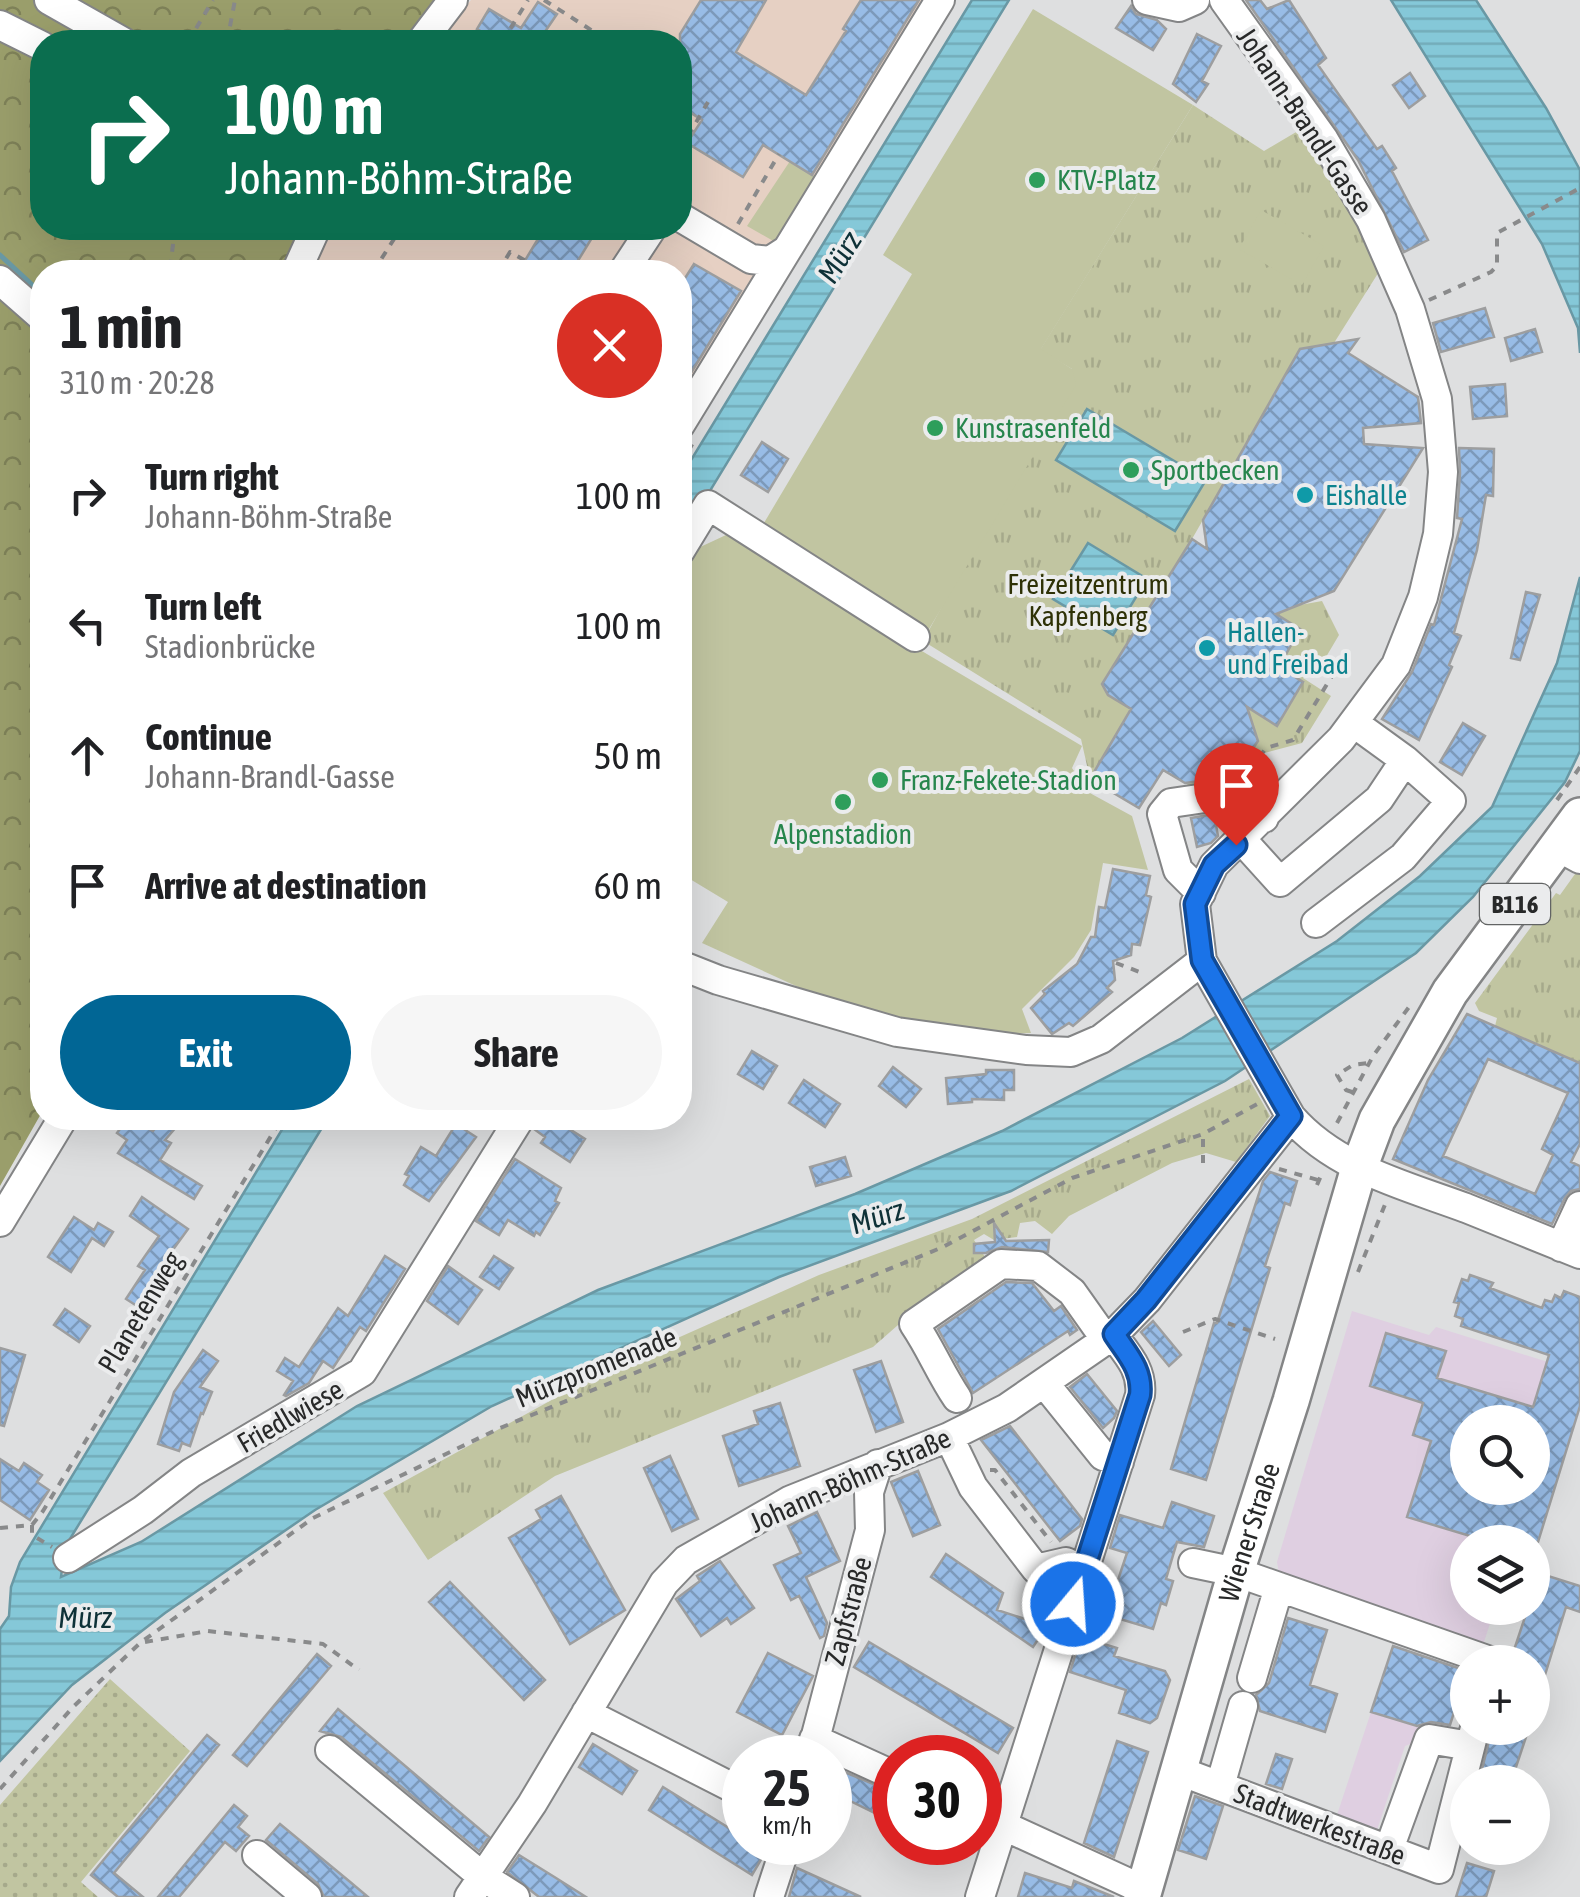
<!DOCTYPE html>
<meta charset="utf-8">
<style>
:root{--surface:#fff;--page:#f6f6f6;--text:#202124;--muted:#757577;--accent:#016695}
body{margin:0;font-family:"Asap Condensed",sans-serif;background:var(--page);color:var(--text);height:100vh;display:flex;flex-direction:column;font-size:38px;white-space:nowrap}
*{box-sizing:border-box;margin:0}
p{font-size:32px;color:var(--muted)}
.icon{flex:none;width:55px;height:55px;fill:none;stroke:currentColor;stroke-width:2;stroke-linecap:round;stroke-linejoin:round}
.map{position:relative;flex:1;overflow:hidden}
.panel{position:absolute;left:30px;top:260px;width:662px;height:870px;display:flex;flex-direction:column;background:var(--surface);border-radius:40px;box-shadow:0 10px 40px #0002}
.panel>*{flex:none}
.guide{position:absolute;left:30px;top:30px;width:662px;height:210px;border-radius:40px;box-shadow:0 10px 40px #0002;background:#0b6e4f;color:#fff;overflow:hidden}
.controls{position:absolute;left:1450px;top:1405px;display:grid;gap:20px}
.controls a{display:grid;place-items:center;width:100px;height:100px;border-radius:50%;background:var(--surface);box-shadow:0 10px 40px #0002;font-size:50px}
.speed{position:absolute;left:722px;top:1735px;display:flex;gap:20px;font-size:50px;font-weight:700;text-align:center}
.speed>*{display:grid;place-content:center;width:130px;height:130px;border-radius:50%;background:var(--surface);box-shadow:0 10px 40px #0002;line-height:1}
.speed small{font-size:25px;font-weight:400}
.speed .limit{border:15px solid #d22;background:#fff;color:#111}
.pin{position:absolute;display:grid;place-items:center;width:85px;height:85px;color:#fff;margin:-102px -42px;border-radius:50% 50% 50% 0;rotate:-45deg;box-shadow:0 0 10px #0007}
.pin .icon{rotate:45deg}
.me{position:absolute;width:110px;margin:-55px;rotate:18deg;stroke-linejoin:round;filter:drop-shadow(0 0 8px #0008)}
.turn{display:flex;align-items:center;gap:35px;height:210px;padding:0 30px;font-size:45px}
.turn .icon{width:130px;height:130px;stroke-width:2.5}
.turn b{display:block;font-size:70px;line-height:85px}
.round{display:grid;place-items:center;flex:none;width:105px;height:105px;border-radius:52px;background:var(--page)}
.head{display:flex;align-items:center;justify-content:space-between;height:170px;padding:0 30px}
h1{font-size:60px;font-weight:700;line-height:75px}
.cta{display:flex;gap:20px;margin-top:auto;padding:20px 30px}
.cta a{flex:1;height:115px;border-radius:60px;background:var(--accent);color:#fff;font-size:40px;font-weight:700;line-height:115px;text-align:center}
.cta a+a{background:var(--page);color:var(--text)}
ul{padding:0;list-style:none}
li{display:flex;align-items:center;gap:30px;height:130px;padding:0 30px}
li div{flex:1}
li b{display:block;font-size:38px}
li em{font-style:normal}
.map>svg:first-child{display:block}
</style>
<div class="map">
<svg width="1580" height="1897" viewBox="0 0 1580 1897">
<defs>
<pattern id="grass-dots" width="8" height="8" patternUnits="userSpaceOnUse" patternTransform="scale(2.5)"><rect width="8" height="8" fill="#c1c5a1"/><path d="M2 2h.1M6 6h.1" fill="none" stroke="#a6a98b" stroke-width="1.8" stroke-linecap="round"/></pattern>
<pattern id="forest-crowns" width="20" height="18" patternUnits="userSpaceOnUse" patternTransform="scale(2.5)"><rect width="20" height="18" fill="#9a9e6b"/><path d="M2 6a3 3 0 1 1 6 0M12 15a3 3 0 1 1 6 0" fill="none" stroke="#7e8158"/></pattern>
<pattern id="park-tufts" width="24" height="20" patternUnits="userSpaceOnUse" patternTransform="scale(2.5)"><rect width="24" height="20" fill="#c1c5a1"/><path d="M3 7l-1-3M5 7V3M7 7l1-3M15 17l-1-3M17 17v-4M19 17l1-3" fill="none" stroke="#a6a98b"/></pattern>
<pattern id="water-rules" width="6" height="5" patternUnits="userSpaceOnUse" patternTransform="scale(2.5)"><rect width="6" height="5" fill="#85c8d8"/><path d="M0 2.5h6" fill="none" stroke="#73acb9"/></pattern>
<pattern id="building-cross-hatch" width="8" height="8" patternUnits="userSpaceOnUse" patternTransform="scale(2.5)"><rect width="8" height="8" fill="#98bce6"/><path d="M0 0l8 8M0 8l8-8" fill="none" stroke="#7c99ba"/></pattern>
</defs>
<rect width="100%" height="100%" fill="#dedfe0"/>
<path fill="#dfcfe1" fill-rule="evenodd" d="M1352 1311 1429 1335 1436 1327 1570 1369 1515 1542H1468V1608H1495L1483 1645 1280 1578 1277 1562ZM1468 1422H1532V1488H1468Z
M1371 1712 1446 1736H1430L1405 1746 1376 1833 1336 1818Z"/>
<path fill="#e6d0c3" d="M471 0H949L680 439V272H313L332 228H680V42H434Z"/>
<path fill="url(#grass-dots)" d="M110 1679 190 1751 81 1882 98 1897H0V1805Z"/>
<path fill="url(#forest-crowns)" d="M0 0H442L406 42H42V228H301L285 272H42V1112L0 1186Z"/>
<path fill="url(#park-tufts)" d="M1193 105 1264 151 1308 125 1382 267 1334 343 1301 349 1192 539 1300 605 1322 601 1339 635 1326 657 1303 678 1331 696 1302 743 1234 761 1220 782 1197 790 1163 771 1139 808 1090 779 1081 739 923 641 1072 369 1040 350Z
M1580 867V1063L1495 1026 1497 1018 1479 1011 1475 1003 1556 893 1560 895Z
M1249 1079 1270 1116 1236 1162 1206 1153 1172 1163 1069 1216 1052 1234 1035 1221 1020 1223 1017 1237 994 1240 984 1234 974 1240 989 1263 898 1325 873 1347 555 1476 428 1560 383 1493 608 1369 819 1275 972 1219Z"/>
<path fill="#c1c5a1" d="M1033 9 1193 105 1041 349 1072 369 1076 385 926 634 758 533 912 274 883 255Z
M790 161 822 180 782 246 747 226Z
M1261 210 1324 246 1302 285 1239 249Z
M726 535 1082 746 1072 768 1088 792 1132 816 1148 870 1103 863 1091 930 1074 957 1022 1009 1031 1033 1005 1034 929 1024 842 1007 702 943 728 902 680 873V574L696 549Z"/>
<path fill="url(#water-rules)" stroke="#6998a4" stroke-width="2.5" d="M972 0H1009L680 540V478Z
M1391 0H1476L1546 108 1580 170V353L1578 328 1542 244Z
M1087 409 1206 480 1175 531 1056 460Z
M1088 543 1147 579 1113 635 1053 599Z
M1580 577V751L1565 782 1473 897 1416 953 1225 1081 1011 1191 779 1277 492 1406 315 1510 165 1613 72 1685 0 1761V1629L9 1616 11 1587 20 1562 289 1118H328L65 1547 61 1577 141 1542 357 1406 598 1290 855 1194 1002 1131 1182 1038 1337 941 1420 876 1492 807 1557 663Z"/>
<g fill="none" stroke-linecap="round" stroke-linejoin="round">
<path stroke="#6998a4" stroke-width="5" d="M0 255 42 294"/>
</g>
<path fill="url(#building-cross-hatch)" stroke="#9d9e9f" stroke-width="2.5" fill-rule="evenodd" d="M701 0H766L736 52 806 95 846 31 843 29 861 0H919L812 175 763 145 743 177 687 143 702 120 680 106V34Z
M1246 0H1260L1267 9 1289 0 1326 58 1318 65 1377 149 1382 146 1396 168 1392 171 1428 240 1404 252 1358 160Z
M538 2 557 14 540 39 546 42H501L477 29 489 9 521 28Z
M1131 6 1136 14 1157 20 1166 29 1153 50 1116 28Z
M1197 34 1221 46 1202 81 1208 84 1196 102 1173 84Z
M1410 73 1425 96 1409 108 1393 85Z
M520 228H598L571 272H518L538 239Z
M694 264 741 291 680 391V286Z
M1485 308 1494 337 1441 352 1433 323Z
M1535 329 1542 352 1511 361 1505 338Z
M1358 339 1348 353 1418 397 1421 423 1363 428 1364 444 1423 448 1334 591 1276 614 1300 629 1279 667 1303 682 1277 726 1247 707 1258 741 1245 760 1234 761 1223 778 1185 783 1163 770 1139 808 1090 779 1131 709 1108 695 1102 684 1192 539 1207 549 1203 520 1300 349Z
M1505 384 1507 416 1473 419 1470 387Z
M762 442 788 459 768 492 741 475Z
M1459 448 1494 449 1493 496 1486 495 1477 550 1454 633 1461 636 1449 665 1452 667 1419 740 1382 719 1412 672 1431 624 1434 625 1462 519 1457 518 1460 473Z
M1526 592 1540 595 1520 660 1511 658Z
M1463 723 1485 736 1462 775 1440 762Z
M1214 814 1218 836 1211 843 1197 847 1191 818Z
M1113 869 1150 876 1146 895 1151 897 1140 945 1132 944 1131 955 1113 961 1115 980 1107 988 1112 992 1073 1026 1069 1023 1052 1034 1031 1008 1045 994 1043 991 1077 964 1091 937H1095L1099 907 1105 908Z
M1467 1014 1580 1063V1144L1571 1162 1580 1166V1189L1571 1191 1565 1198 1552 1224 1393 1159 1428 1080ZM1488 1059 1568 1093 1542 1149 1553 1155 1535 1194 1443 1156Z
M752 1051 777 1066 763 1089 738 1074Z
M893 1067 921 1089 906 1107 879 1086Z
M986 1070H1014V1090H1004V1100L972 1099V1102L948 1104 946 1078 986 1074Z
M804 1080 840 1104 825 1127 789 1103Z
M128 1118 153 1131 164 1118H184L165 1140 171 1143 160 1160 202 1186 194 1199 118 1153 127 1140 117 1133Z
M537 1118H552L585 1139 570 1162 541 1143 545 1137 534 1129Z
M456 1124 476 1137 429 1201 404 1185 409 1176 405 1174 421 1147 436 1156Z
M845 1157 851 1176 816 1186 810 1167Z
M515 1159 561 1188 555 1201 559 1203 540 1235 536 1232 534 1236 508 1220 499 1235 476 1221Z
M1270 1172 1297 1181 1290 1205 1285 1203 1265 1266 1270 1268 1206 1480 1171 1469 1214 1323H1217L1263 1181Z
M142 1197 188 1229 164 1262 169 1266 149 1295 157 1300 148 1313 126 1299 145 1270 138 1266 159 1236 130 1216Z
M74 1217 94 1230 98 1223 113 1232 104 1246 92 1238 71 1272 48 1257Z
M994 1223 1006 1241 1049 1240 1048 1252 1002 1247 986 1253H974V1244L995 1242Z
M385 1256 405 1269 366 1331 360 1327 333 1368 323 1361 309 1383 286 1396 284 1395 293 1381 277 1371 285 1358 299 1367 338 1308 348 1316Z
M494 1256 513 1268 499 1289 480 1277Z
M448 1266 482 1290 458 1324 427 1301Z
M1470 1275 1493 1283 1490 1288 1542 1308 1545 1300 1552 1302 1555 1295 1561 1298 1564 1291 1580 1297V1406L1538 1542H1490L1407 1517 1431 1441 1413 1435 1423 1403 1370 1386 1386 1333 1446 1351 1437 1378 1533 1407 1549 1355 1461 1326 1463 1319 1455 1316 1459 1303 1454 1302 1462 1279 1468 1281ZM1468 1422H1532V1488H1468Z
M1006 1282 1032 1283 1054 1311 1061 1306 1077 1330 1070 1335 1068 1331 973 1393 938 1329Z
M65 1309 90 1326 79 1342 54 1325Z
M1153 1321 1181 1355 1169 1366 1141 1332Z
M0 1348 25 1355 4 1426 0 1425Z
M203 1350 218 1361 200 1387 212 1392 203 1414 201 1413 190 1446 182 1443 179 1451 158 1444 174 1392Z
M881 1361 903 1422 876 1432 854 1370Z
M1087 1374 1117 1411 1114 1418 1103 1428 1070 1387Z
M780 1403 800 1466 739 1486 723 1436 758 1424 754 1411Z
M1010 1426 1082 1519 1080 1526 1060 1541 981 1440Z
M670 1456 698 1519 672 1531 644 1468Z
M0 1459 19 1471 24 1463 42 1475 37 1482 49 1490 30 1520 0 1500Z
M918 1471 940 1525 913 1536 891 1482Z
M561 1496 625 1610 570 1644 509 1538 541 1519 536 1510Z
M1172 1502 1214 1516 1204 1547 1177 1542 1166 1579 1173 1581 1166 1605 1161 1603 1153 1629 1090 1610 1101 1575 1118 1580 1127 1553 1110 1548 1120 1515 1163 1528Z
M817 1512 840 1561 806 1577 827 1623 824 1636 820 1638 799 1596 791 1600 774 1565 801 1553 788 1526Z
M946 1554 1003 1593 997 1610 1047 1626 1033 1647 931 1577Z
M720 1561 754 1608 731 1624 727 1618 701 1636 676 1599 700 1581 697 1576Z
M1532 1571 1580 1586V1612L1566 1607 1536 1704H1532V1662H1510L1528 1608H1532Z
M450 1582 545 1680 524 1700 429 1602Z
M1288 1618 1327 1630 1310 1685 1337 1694 1325 1732 1260 1711 1256 1695 1269 1683Z
M1081 1637 1117 1648 1114 1656 1165 1671 1170 1680 1157 1718 1150 1723 1119 1713 1126 1690 1070 1672Z
M869 1642 1013 1728 998 1753 854 1667Z
M1393 1646 1467 1671 1450 1725 1431 1722 1417 1726 1371 1712Z
M768 1653 813 1676 782 1735 737 1712Z
M317 1654 331 1666 247 1766 233 1755Z
M338 1709 489 1837 479 1851 341 1737 320 1731Z
M1492 1728H1529L1511 1782H1479Z
M207 1735 219 1745 114 1873 143 1897H118L91 1875Z
M1117 1741 1148 1752 1114 1857 1084 1843Z
M593 1744 637 1771 622 1794 579 1767Z
M1276 1754 1292 1759 1282 1789 1266 1784Z
M830 1766 895 1793V1823L830 1791Z
M663 1787 745 1838V1842H752L766 1851 752 1875 649 1810Z
M1195 1796 1223 1806 1206 1859 1178 1850Z
M234 1805 247 1816 238 1827 249 1836 236 1851 225 1842 179 1897H158Z
M280 1824 349 1881 368 1897H324L318 1884 266 1840Z
M519 1855 556 1878 586 1897H539L507 1872Z
M1467 1863 1494 1871 1486 1897H1456Z
M797 1868 861 1897H789Z
M1025 1873 1072 1888 1074 1881 1114 1897H1018Z"/>
<g fill="none" stroke-linecap="round" stroke-linejoin="round">
<g stroke="#848586" stroke-width="32">
<path id="minor" d="M49 0 123 42
M1147 0 1179 7 1195 0
M1224 0 1324 140 1371 220 1410 309 1437 399 1443 472 1438 534 1423 597 1396 665 1341 739 1214 865 1195 904 1202 961 1291 1117C1335 1168 1404 1185 1466 1208 1504 1223 1542 1239 1580 1254
M0 25 42 46
M421 42 453 0
M680 217 751 259 770 261 787 250 940 0
M296 272 316 228
M623 272 652 228
M0 280 42 317
M680 425 787 250
M680 551 708 505 915 637
M1242 840 1280 882 1379 799 1405 760 1354 723
M1558 847 1580 859
M1201 893 1178 870 1162 814 1171 803 1246 792 1264 818
M1316 923 1403 857 1451 801 1405 760
M680 965 718 980 897 1032 1026 1050 1071 1052 1101 1039 1202 961
M0 1222 63 1118
M1561 1247 1580 1206
M1045 1384 1103 1456 1119 1462
M957 1398C940 1373 931 1349 914 1324L1001 1264 1038 1266 1072 1292 1106 1340
M949 1437 973 1487 1036 1569 1066 1562 1084 1571
M68 1558 143 1510 191 1473 362 1372 520 1118
M1193 1563 1236 1572 1493 1662
M1252 1678 1279 1587
M586 1713 745 1794
M814 1739 895 1776
M330 1750 483 1877 515 1897
M810 1758 870 1530 869 1492 878 1464
M1177 1770 1439 1869 1475 1728
M1220 1786 1243 1706
M980 1815 1144 1890
M1389 1849 1429 1739 1470 1746
M257 1855 307 1897
M469 1897 532 1804 664 1583 686 1560 791 1500 949 1437 1007 1408 1113 1335 1147 1300 1291 1117
M769 1897 787 1842
M980 1897 1140 1395C1143 1370 1127 1354 1113 1335"/>
</g>
<g stroke="#848586" stroke-width="40">
<g id="major">
<path id="s1" d="M1142 1897 1236 1572 1291 1401 1359 1168 1377 1120 1450 992 1580 816"/>
</g>
</g>
<path stroke="#898a8b" stroke-width="4" stroke-dasharray="8 8" stroke-linecap="butt" d="M544 0 610 42
M188 42 213 0
M227 42 235 0
M502 42 528 0
M680 150 708 102
M738 224 779 154
M175 228 171 261 177 272
M373 272 401 228
M498 272 510 252 526 261
M1429 300 1491 272 1497 266V233L1580 188
M680 465 693 443
M680 489 690 495
M1236 761 1238 772
M1250 770 1266 748 1293 740 1332 676
M1557 800 1580 767
M1116 963 1145 974
M1352 1092 1346 1090 1337 1075 1353 1065 1369 1063
M1337 1123 1373 1056 1409 1007
M1203 1163V1134
M1279 1169 1318 1180
M1317 1185 1323 1171
M1358 1272 1386 1202
M1183 1332 1215 1319 1275 1339
M990 1470H995L1051 1542
M32 1525 43 1511 282 1118
M0 1528 32 1525V1535L52 1547
M145 1642 208 1631 323 1644 359 1670
M0 1789 73 1707 140 1643 313 1518 500 1428 943 1247 1072 1178 1203 1134 1259 1103"/>
<use href="#minor" stroke="#fff" stroke-width="28"/>
<use href="#major" stroke="#fff" stroke-width="35"/>
</g>
<g fill="none" stroke-linecap="round" stroke-linejoin="round">
<g stroke="#114b97" stroke-width="25">
<path id="route" d="M1073 1604 1140 1395C1143 1370 1127 1354 1114 1334L1146 1300 1291 1116 1202 960 1195 904 1214 865 1236 845"/>
</g>
<use href="#route" stroke="#1a73e8" stroke-width="18"/>
</g>
<g fill="#2e9e5b" stroke="#ebeced" stroke-width="4">
<circle cx="1037" cy="180" r="10"/>
<circle cx="935" cy="428" r="10"/>
<circle cx="1131" cy="470" r="10"/>
<circle cx="880" cy="780" r="10"/>
<circle cx="843" cy="802" r="10"/>
</g>
<g fill="#0f9aa8" stroke="#ebeced" stroke-width="4">
<circle cx="1305" cy="495" r="10"/>
<circle cx="1207" cy="648" r="10"/>
</g>
<g text-anchor="middle" dominant-baseline="central" stroke-width="8" stroke-linejoin="round" paint-order="stroke">
<rect fill="#ebeced" stroke="#626464" stroke-width="2.5" x="1480" y="884" width="70" height="40" rx="8"/>
<g font-size="25" font-weight="bold" fill="#282929">
<text x="1515" y="904">B116</text>
</g>
<g font-size="28" fill="#282929" stroke="#ebeced">
<text transform="translate(1305 121) rotate(56)">Johann-Brandl-Gasse</text>
<text transform="translate(140 1312) rotate(-59)">Planetenweg</text>
<text transform="translate(596 1367) rotate(-22)">Mürzpromenade</text>
<text transform="translate(290 1416) rotate(-30)">Friedlwiese</text>
<text transform="translate(850 1480) rotate(-24)">Johann-Böhm-Straße</text>
<text stroke="none"><textPath href="#s1" startOffset="380">Wiener Straße</textPath></text>
<text transform="translate(848 1611) rotate(-75)">Zapfstraße</text>
<text transform="translate(1320 1824) rotate(21)">Stadtwerkestraße</text>
</g>
<g font-size="28" fill="#27864d" stroke="#ebeced" text-anchor="start">
<text x="1057" y="180">KTV-Platz</text>
<text x="955" y="428">Kunstrasenfeld</text>
<text x="1151" y="470">Sportbecken</text>
<text x="900" y="780">Franz-Fekete-Stadion</text>
<text x="843" y="834" text-anchor="middle">Alpenstadion</text>
</g>
<g font-size="28" fill="#0d838f" stroke="#ebeced" text-anchor="start">
<text x="1325" y="495">Eishalle</text>
<text x="1227" y="632">Hallen-<tspan x="1227" dy="32">und Freibad</tspan></text>
</g>
<g font-size="28" fill="#2e3106" stroke="#ebeced">
<text x="1088" y="584">Freizeitzentrum<tspan x="1088" dy="32">Kapfenberg</tspan></text>
</g>
<g font-size="30" font-style="italic" fill="#0e3137" stroke="#ebeced">
<text transform="translate(839 257) rotate(-58)">Mürz</text>
<text transform="translate(877 1216) rotate(-18)">Mürz</text>
<text x="85" y="1617">Mürz</text>
</g>
</g>
</svg>
<div class="controls">
<a><svg class="icon" aria-label="search" viewBox="0 0 24 24"><circle cx="10" cy="10" r="6"/><path d="M15 15l6 6"/></svg></a>
<a><svg class="icon" aria-label="layers" viewBox="0 0 24 24"><path d="M12 4l9 5-9 5-9-5zM3 14l9 5 9-5"/></svg></a>
<a>+</a>
<a>−</a>
</div>
<div class="speed"><div>25<small>km/h</small></div><div class="limit">30</div></div>
<div class="pin" style="left:1236px;top:845px;background:#d93025"><svg class="icon" aria-label="arrive" viewBox="0 0 24 24"><path d="M6 21V4h12l-3 4 3 4H6"/></svg></div>
<svg class="me" style="left:1073px;top:1604px" viewBox="-20 -20 40 40"><circle r="17" fill="#1a73e8" stroke="#fff" stroke-width="3"/><path d="M0-11L8 9 0 5-8 9z" fill="#fff"/></svg>
<div class="guide">
<div class="turn"><svg class="icon" aria-label="right" viewBox="0 0 24 24"><path d="M7 20v-9h11M14 6l5 5-5 5"/></svg><div><b>100 m</b>Johann-Böhm-Straße</div></div>
</div>
<section class="panel">
<div class="head"><div><h1>1 min</h1><p>310 m · 20:28</p></div><a class="round" style="background:#d93025;color:#fff"><svg class="icon" aria-label="close" viewBox="0 0 24 24"><path d="M6 6l12 12M18 6L6 18"/></svg></a></div>
<ul>
<li><svg class="icon" aria-label="right" viewBox="0 0 24 24"><path d="M7 20v-9h11M14 6l5 5-5 5"/></svg><div><b>Turn right</b><p>Johann-Böhm-Straße</p></div><em>100 m</em></li>
<li><svg class="icon" aria-label="left" viewBox="0 0 24 24"><path d="M17 20v-9H6M10 6l-5 5 5 5"/></svg><div><b>Turn left</b><p>Stadionbrücke</p></div><em>100 m</em></li>
<li><svg class="icon" aria-label="ahead" viewBox="0 0 24 24"><path d="M12 20V5M6 11l6-6 6 6"/></svg><div><b>Continue</b><p>Johann-Brandl-Gasse</p></div><em>50 m</em></li>
<li><svg class="icon" aria-label="arrive" viewBox="0 0 24 24"><path d="M6 21V4h12l-3 4 3 4H6"/></svg><div><b>Arrive at destination</b></div><em>60 m</em></li>
</ul>
<div class="cta"><a>Exit</a><a>Share</a></div>
</section>
</div>
